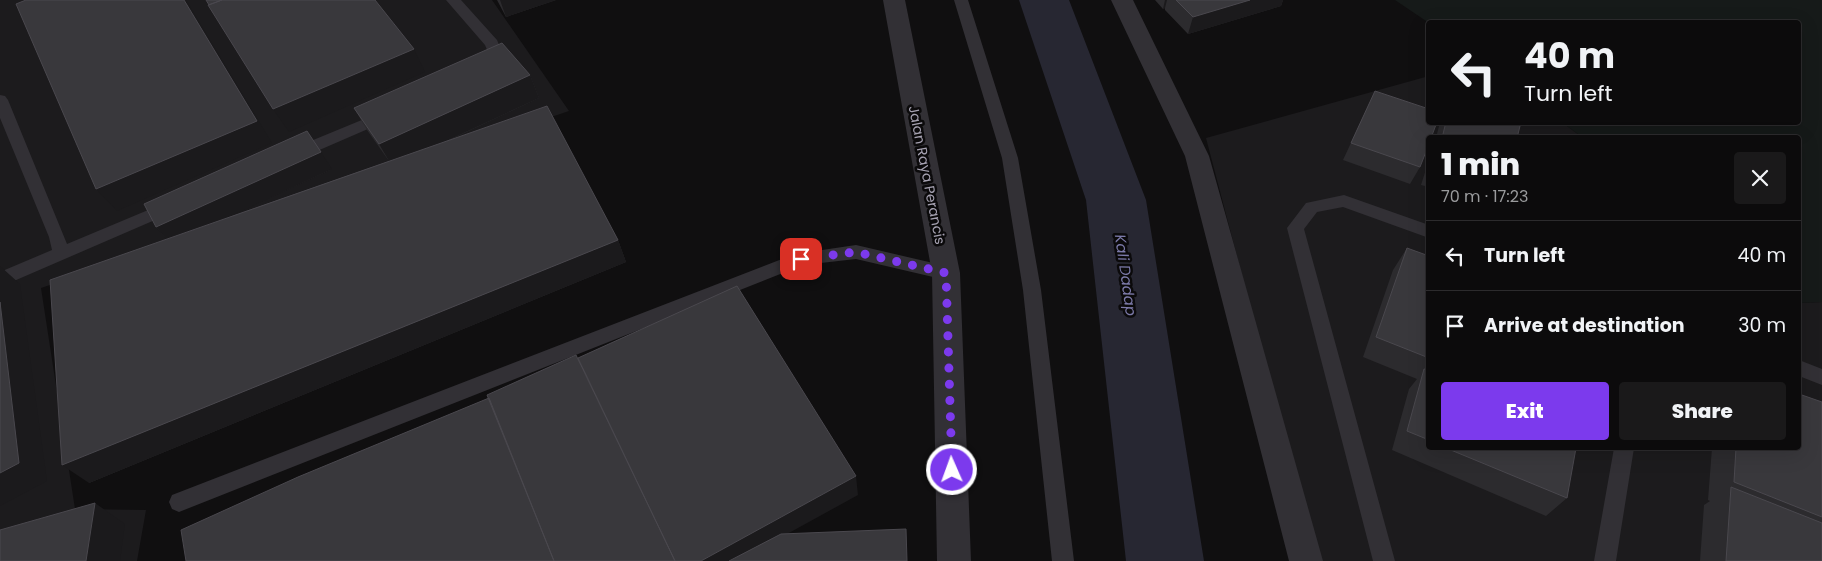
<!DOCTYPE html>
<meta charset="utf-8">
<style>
:root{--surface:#0c0b0c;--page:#1a191a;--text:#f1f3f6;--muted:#9a9b9d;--line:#2c2b2d;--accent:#7c3aed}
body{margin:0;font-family:Poppins,sans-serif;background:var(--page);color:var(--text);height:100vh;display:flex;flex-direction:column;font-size:19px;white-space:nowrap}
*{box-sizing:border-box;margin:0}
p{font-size:16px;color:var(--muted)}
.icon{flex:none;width:28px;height:28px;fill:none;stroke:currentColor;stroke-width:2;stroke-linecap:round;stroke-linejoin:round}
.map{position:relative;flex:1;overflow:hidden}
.details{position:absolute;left:1426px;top:135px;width:375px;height:315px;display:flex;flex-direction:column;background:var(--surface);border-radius:5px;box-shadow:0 5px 20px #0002,0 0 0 1px var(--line)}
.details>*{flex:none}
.guide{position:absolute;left:1426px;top:20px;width:375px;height:105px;border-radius:5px;box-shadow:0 5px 20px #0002,0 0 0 1px var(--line);background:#0c0b0c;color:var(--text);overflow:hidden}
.pin{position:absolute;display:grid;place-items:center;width:42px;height:42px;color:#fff;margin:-21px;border-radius:10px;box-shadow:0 2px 8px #0006}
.me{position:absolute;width:55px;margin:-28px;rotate:358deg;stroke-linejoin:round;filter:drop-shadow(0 0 4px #0008)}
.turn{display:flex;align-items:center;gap:18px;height:105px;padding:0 15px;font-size:22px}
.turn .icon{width:65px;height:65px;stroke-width:2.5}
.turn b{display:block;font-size:35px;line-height:42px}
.round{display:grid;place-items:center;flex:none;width:52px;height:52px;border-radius:5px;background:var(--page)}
.head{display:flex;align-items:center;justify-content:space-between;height:85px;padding:0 15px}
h1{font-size:30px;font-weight:800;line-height:38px}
.button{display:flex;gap:10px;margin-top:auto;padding:10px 15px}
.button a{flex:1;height:58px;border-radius:5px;background:var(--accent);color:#fff;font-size:20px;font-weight:800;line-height:58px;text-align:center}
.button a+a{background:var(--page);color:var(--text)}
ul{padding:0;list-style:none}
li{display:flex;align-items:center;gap:15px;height:70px;padding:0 15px;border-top:1px solid var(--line)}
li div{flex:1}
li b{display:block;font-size:19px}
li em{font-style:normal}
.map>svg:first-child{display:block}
</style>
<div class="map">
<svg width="1822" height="561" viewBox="0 0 1822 561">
<rect width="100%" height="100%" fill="#100f10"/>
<path fill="#1c1b1d" d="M0 0H492L569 111 41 288 75 509 146 510 137 561H0Z
M1429 76V122L1563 123 1582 137 1429 138V448H1799V303L1822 302V561H1317L1206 138Z"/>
<path fill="#161a19" d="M1395 0H1822V302L1799 303V138L1582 137 1563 123 1799 122V22L1429 23Z"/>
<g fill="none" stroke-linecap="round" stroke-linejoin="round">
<path fill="#272732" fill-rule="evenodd" d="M1019 0H1069L1146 200 1204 561H1126L1086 200Z"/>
<path fill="#323035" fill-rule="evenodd" d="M446 0H461L497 40 506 61C502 68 494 72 486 69L484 66 491 59 485 45Z
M954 0H968L1018 158 1041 290 1074 561H1052L1023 290 1002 158Z
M0 95 5 96 8 100 67 244 172 200 178 202 180 206 178 210 0 287V272L52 250 49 237 0 118Z
M386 110 391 111 394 115 391 119 301 158 295 160 289 158 287 154 289 150Z
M1344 195 1429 225V238L1343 207 1317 212 1304 229 1395 561H1373L1287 228 1306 203Z
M856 245 946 266 952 268 955 273 952 278 946 280 856 259 803 265 179 512 172 509 169 502 172 495 795 254Z
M1799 360 1822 369V385L1799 376Z
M1614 448H1634L1616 561H1594Z"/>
<path fill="#323035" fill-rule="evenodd" d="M1111 0H1133L1209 156 1323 561H1289L1185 156Z"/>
<path fill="#323035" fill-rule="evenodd" d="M883 0H905L960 273 971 561H937L932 273Z"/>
</g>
<path fill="#2c2b2e" d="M497 0H556L506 17Z
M1155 0H1283L1281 6 1188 34 1165 10V8L1163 9Z
M530 75 539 98 445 142 618 240 626 262 89 483 167 239 156 227 332 169 223 219 389 161 367 130 354 108Z
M1375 91 1420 167 1410 184 1343 160Z
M1440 122H1521L1517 138H1436Z
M1429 160V187L1421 185Z
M1407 248 1429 256V448H1576L1567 498 1546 516 1392 450 1409 389 1417 379 1363 357 1393 270Z
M1822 402V561H1700L1704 505 1710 501 1708 500 1712 448H1799Z"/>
<path fill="#1b1a1c" d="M184 0H186L272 143 117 211 96 189Z
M500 0H556L506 17Z
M1165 0H1167L1165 8 1163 9Z
M1250 0H1283L1281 6 1188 34 1193 17Z
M414 49 425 72 289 132 273 109Z
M530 75 539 98 392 166 379 144Z
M321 152 332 169 171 244 156 227Z
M618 240 626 262 89 483 62 465Z
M0 266 20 284 47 481 0 506Z
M856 476 858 495 738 561H701Z
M95 503 125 524 120 561H86Z"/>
<path fill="#39383c" stroke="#4a484e" d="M26 0H184L257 121 96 189 16 4Z
M206 0H222L209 5Z
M222 0H375L414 49 273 109 208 5Z
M1176 0H1250L1193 17Z
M502 43 530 75 379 144 354 108Z
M1375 91 1429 109V122H1437L1431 138H1429V144L1420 167 1351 143Z
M547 106 618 240 62 465 50 280Z
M1446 122H1521L1517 138H1442Z
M307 131 321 152 156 227 144 204Z
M1407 248 1429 256V358L1376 337Z
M737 286 856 476 701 561H675L578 358Z
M0 302 19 463 0 473Z
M576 355 675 561H554L487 395Z
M1424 369 1429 370V440L1407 431Z
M1799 394 1822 402V517L1734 482 1736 448H1799Z
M489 398 554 561H186L181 530 298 477Z
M1446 448H1576L1567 498Z
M1731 487 1822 523V561H1726Z
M95 503 86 561H0V530Z
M906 529 907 561H729L781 534Z"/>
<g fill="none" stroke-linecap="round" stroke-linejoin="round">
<path stroke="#7c3aed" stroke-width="9" stroke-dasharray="0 16.2" d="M801 259 856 252 946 273 952 470"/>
</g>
<g text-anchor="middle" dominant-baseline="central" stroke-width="5" stroke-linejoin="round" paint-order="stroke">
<g font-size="14" fill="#a5a1b0" stroke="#0b0a0b">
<text transform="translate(927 175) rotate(79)">Jalan Raya Perancis</text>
</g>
<g font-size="15" font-style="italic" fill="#7c7aa9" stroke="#0b0a0b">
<text transform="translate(1126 275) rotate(82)">Kali Dadap</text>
</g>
</g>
</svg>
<div class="pin" style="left:801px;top:259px;background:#d93025"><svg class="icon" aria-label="arrive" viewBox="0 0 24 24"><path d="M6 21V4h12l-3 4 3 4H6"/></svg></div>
<svg class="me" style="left:952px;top:470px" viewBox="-20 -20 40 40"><circle r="17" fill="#7c3aed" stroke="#fff" stroke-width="3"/><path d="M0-11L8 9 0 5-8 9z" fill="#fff"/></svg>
<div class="guide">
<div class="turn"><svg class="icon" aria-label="left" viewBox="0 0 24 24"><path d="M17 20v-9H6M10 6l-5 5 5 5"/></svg><div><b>40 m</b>Turn left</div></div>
</div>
<section class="details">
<div class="head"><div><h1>1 min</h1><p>70 m · 17:23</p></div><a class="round"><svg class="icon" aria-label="close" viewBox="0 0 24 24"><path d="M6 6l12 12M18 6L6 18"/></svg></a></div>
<ul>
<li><svg class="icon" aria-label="left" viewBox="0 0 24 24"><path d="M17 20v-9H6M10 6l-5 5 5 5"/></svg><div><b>Turn left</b></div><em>40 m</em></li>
<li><svg class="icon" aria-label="arrive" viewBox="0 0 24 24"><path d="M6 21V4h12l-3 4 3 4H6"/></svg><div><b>Arrive at destination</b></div><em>30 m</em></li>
</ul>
<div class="button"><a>Exit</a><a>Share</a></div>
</section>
</div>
